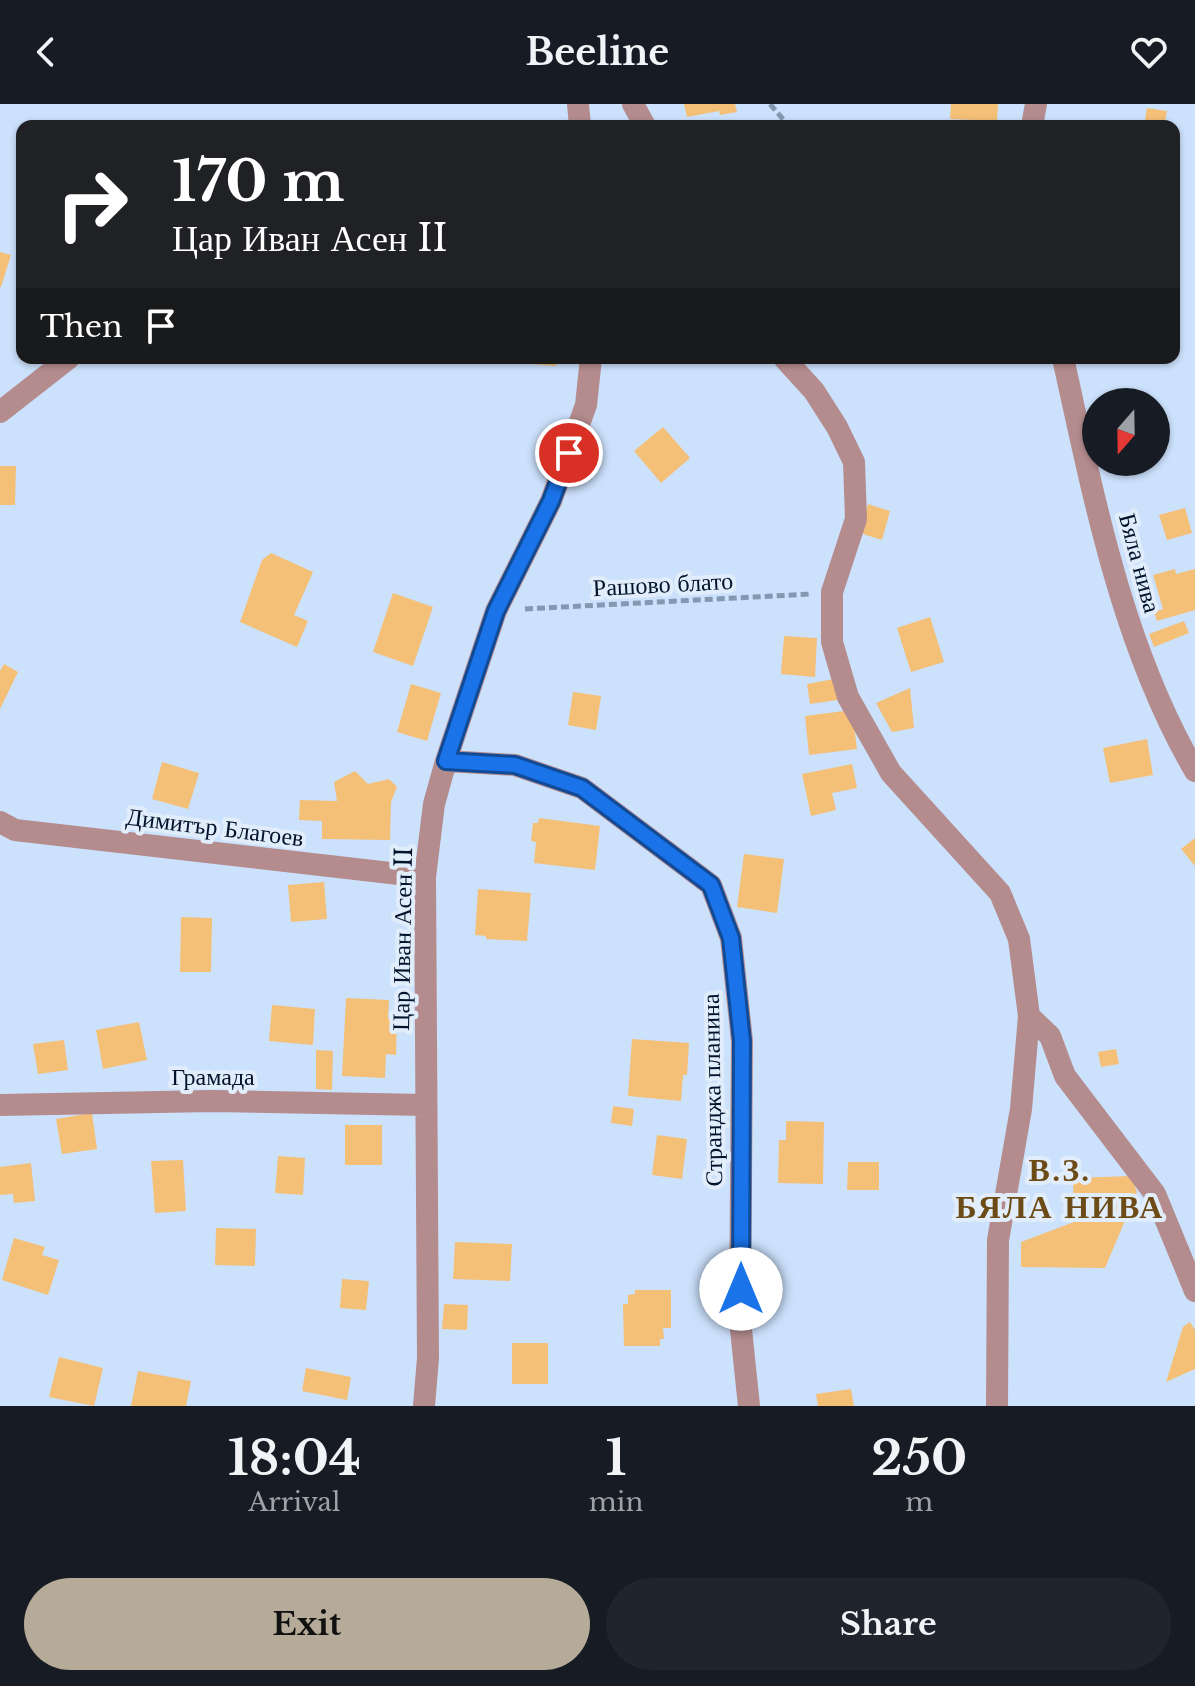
<!DOCTYPE html>
<meta charset="utf-8">
<style>
:root{--surface:#171b24;--page:#20242c;--text:#f1f3f6;--muted:#9ea1a6;--accent:#b6aa98}
body{margin:0;font-family:"Libre Baskerville",serif;background:var(--page);color:var(--text);height:100vh;display:flex;flex-direction:column;font-size:30px;white-space:nowrap}
*{box-sizing:border-box;margin:0}
p{font-size:26px;color:var(--muted)}
.icon{flex:none;width:44px;height:44px;fill:none;stroke:currentColor;stroke-width:2;stroke-linecap:round;stroke-linejoin:round}
.map{position:relative;height:1302px;overflow:hidden}
.drawer{display:flex;flex-direction:column;background:var(--surface);flex:1}
.drawer>*{flex:none}
.guide{position:absolute;left:16px;top:16px;width:1164px;height:244px;border-radius:16px;box-shadow:0 2px 6px #0004;background:#202124;color:#fff;overflow:hidden}
.needle{width:52px;rotate:200deg}
.buttons{position:absolute;left:1082px;top:284px;display:grid;gap:16px}
.buttons a{display:grid;place-items:center;width:88px;height:88px;border-radius:50%;background:var(--surface);box-shadow:0 2px 6px #0004;font-size:40px}
.pin{position:absolute;display:grid;place-items:center;width:68px;height:68px;color:#fff;margin:-34px;border:4px solid #fff;border-radius:50%;box-shadow:0 2px 8px #0007}
.me{position:absolute;width:88px;margin:-44px;rotate:0deg;stroke-linejoin:round;filter:drop-shadow(0 0 6px #0008)}
.turn{display:flex;align-items:center;gap:28px;height:168px;padding:0 24px;font-size:36px}
.turn .icon{width:104px;height:104px;stroke-width:2.5}
.turn b{display:block;font-size:56px;line-height:68px}
.then{display:flex;align-items:center;height:76px;padding:0 24px;background:#0003;gap:16px;font-size:30px}
.eta{display:flex;justify-content:space-evenly;align-items:center;height:136px;text-align:center}
.eta b{font-size:48px;font-weight:800;line-height:56px}
.button{display:flex;gap:16px;margin-top:auto;padding:16px 24px}
.button a{flex:1;height:92px;border-radius:48px;background:var(--accent);color:#111;font-size:32px;font-weight:800;line-height:92px;text-align:center}
.button a+a{background:var(--page);color:var(--text)}
header{display:flex;justify-content:space-between;align-items:center;height:104px;padding:0 24px;background:var(--surface);font-size:36px;font-weight:800}
.map>svg:first-child{display:block}
</style>
<header><svg class="icon" aria-label="back" viewBox="0 0 24 24"><path d="M15 5l-7 7 7 7"/></svg>Beeline<svg class="icon" aria-label="heart" viewBox="0 0 24 24"><path d="M12 20l-8-8c-3-5 5-10 8-4 3-6 11-1 8 4z"/></svg></header>
<div class="map">
<svg width="1195" height="1302" viewBox="0 0 1195 1302">
<rect width="100%" height="100%" fill="#cce1fc"/>
<path fill="#f4c077" d="M684 0H735L737 8 720 11 719 7 687 13Z
M951 0H998L997 17 950 15Z
M1147 4 1167 7 1164 22H1144Z
M0 148 11 151 1 183H0Z
M517 254H556V262L517 259Z
M663 323 690 354 661 379 634 347Z
M0 362H16L15 401H0Z
M868 400 890 407 882 436 860 429Z
M1185 404 1192 429 1167 436 1159 411Z
M271 449 313 468 294 511 308 517 297 543 240 518 262 456Z
M1175 465 1176 470 1195 465V506L1157 517 1154 508 1163 505 1153 471Z
M393 489 433 503 413 562 373 548Z
M930 513 944 558 911 568 897 524Z
M1184 517 1189 529 1154 543 1149 530Z
M784 532 817 534 815 573 781 570Z
M4 560 18 568 0 605V567Z
M834 575 844 595 810 600 807 580Z
M411 580 441 589 427 637 397 628Z
M910 584 914 624 892 628 876 599Z
M573 588 601 592 596 626 568 621Z
M852 606 857 645 809 651 805 612Z
M1147 635 1153 671 1110 679 1103 644Z
M162 658 199 669 188 705 152 695Z
M852 660 857 684 832 689 836 706 811 712 802 670Z
M355 667 368 680 389 675 397 683 391 698 390 736 322 735V717L299 716 300 696 337 697 334 678Z
M539 714 600 722 595 766 534 759 536 738 531 737 533 719H538Z
M1195 734V762L1181 745Z
M744 750 784 755 777 809 737 803Z
M324 778 327 815 291 818 288 781Z
M478 785 531 789 527 837 486 835V832L475 831Z
M181 813 212 814 211 868H180Z
M346 894 389 896 388 915H397L396 951 386 950 385 974 342 972Z
M272 901 315 905 313 941 269 937Z
M139 918 147 956 103 965 96 926Z
M632 935 689 939 687 971H683L681 997 628 992Z
M64 936 68 966 38 970 33 940Z
M1116 945 1119 960 1101 963 1098 948Z
M316 946 333 947 332 986 316 985Z
M613 1002 634 1005 632 1022 611 1019Z
M92 1009 97 1045 62 1050 56 1015Z
M786 1017 824 1018 823 1080 778 1079 779 1036H786Z
M345 1021H382V1061H345Z
M657 1031 687 1035 682 1075 652 1071Z
M278 1052 305 1054 303 1091 275 1089Z
M183 1056 186 1107 155 1109 151 1057Z
M848 1058H879V1086H847Z
M31 1059 35 1097 14 1099 13 1090 0 1091V1063Z
M1131 1072 1137 1088 1105 1164 1021 1163V1138L1074 1118 1073 1074Z
M216 1124 256 1125 255 1162 215 1161Z
M14 1134 45 1143 42 1151 59 1156 48 1191 2 1176Z
M455 1138 512 1140 510 1177 453 1175Z
M342 1175 369 1177 366 1206 340 1204Z
M635 1186H671V1224H663L664 1235H660V1242H624L623 1200H628V1191L635 1190Z
M444 1200 468 1201 467 1226 442 1225Z
M1190 1218 1195 1226V1265L1166 1278 1183 1223Z
M512 1239H548V1280H512Z
M59 1253 103 1264 94 1302 49 1293Z
M306 1264 351 1273 347 1296 302 1287Z
M138 1267 191 1277 186 1302H131Z
M851 1285 854 1302H818L816 1290Z"/>
<g fill="none" stroke-linecap="round" stroke-linejoin="round">
<path stroke="#8498b2" stroke-width="5" stroke-dasharray="8 4" stroke-linecap="butt" d="M770 0 789 22
M525 505 811 490"/>
<path stroke="#b48c8e" stroke-width="22" d="M578 0 580 22
M633 0 645 22
M1032 22 1036 0
M784 254 814 287 837 323 854 358 856 415 832 488V538L848 593 891 669 1000 789 1019 835 1029 912 1021 1005 998 1136 997 1302
M1063 254C1094 394 1122 542 1195 667
M0 308 69 254
M446 657 515 661 582 684 711 781 731 834 742 937 740 1216 749 1302
M0 718 15 726 425 773
M1029 912 1050 932 1065 972 1155 1090 1195 1187
M0 1001 212 997 425 1001
M424 1302 428 1254 425 773 434 700 446 657 496 507 551 397 586 301 591 254"/>
</g>
<g fill="none" stroke-linecap="round" stroke-linejoin="round">
<g stroke="#114b97" stroke-width="20">
<path id="route" d="M569 349 551 397 496 507 446 657 515 661 582 684 711 781 731 834 742 937 741 1185"/>
</g>
<use href="#route" stroke="#1a73e8" stroke-width="14"/>
</g>
<g text-anchor="middle" dominant-baseline="central" stroke-width="8" stroke-linejoin="round" paint-order="stroke">
<g font-size="24" fill="#02132b" stroke="#e2edfb">
<text transform="translate(1140 459) rotate(75)">Бяла нива</text>
<text transform="translate(663 480) rotate(-3)">Рашово блато</text>
<text transform="translate(215 723) rotate(7)">Димитър Благоев</text>
<text transform="translate(402 835) rotate(-89)">Цар Иван Асен II</text>
<text x="213" y="972">Грамада</text>
<text transform="translate(712 986) rotate(-91)">Странджа планина</text>
</g>
<g font-size="32" font-weight="bold" letter-spacing="2" fill="#6c4b17" stroke="#e2edfb">
<text x="1060" y="1066">В.З.<tspan x="1060" dy="37">БЯЛА НИВА</tspan></text>
</g>
</g>
</svg>
<div class="buttons">
<a><svg class="needle" viewBox="-14 -14 28 28"><path d="M0-13l5 13h-10z" fill="#e53935"/><path d="M0 13l5-13h-10z" fill="#9ea1a6"/></svg></a>
</div>
<div class="pin" style="left:569px;top:349px;background:#d93025"><svg class="icon" aria-label="arrive" viewBox="0 0 24 24"><path d="M6 21V4h12l-3 4 3 4H6"/></svg></div>
<svg class="me" style="left:741px;top:1185px" viewBox="-20 -20 40 40"><circle r="19" fill="#fff"/><path d="M0-13L10 11 0 6-10 11z" fill="#1a73e8"/></svg>
<div class="guide">
<div class="turn"><svg class="icon" aria-label="right" viewBox="0 0 24 24"><path d="M7 20v-9h11M14 6l5 5-5 5"/></svg><div><b>170 m</b>Цар Иван Асен II</div></div>
<div class="then">Then<svg class="icon" aria-label="arrive" viewBox="0 0 24 24"><path d="M6 21V4h12l-3 4 3 4H6"/></svg></div>
</div>
</div>
<section class="drawer">
<div class="eta">
<div><b>18:04</b><p>Arrival</p></div>
<div><b>1</b><p>min</p></div>
<div><b>250</b><p>m</p></div>
</div>
<div class="button"><a>Exit</a><a>Share</a></div>
</section>
